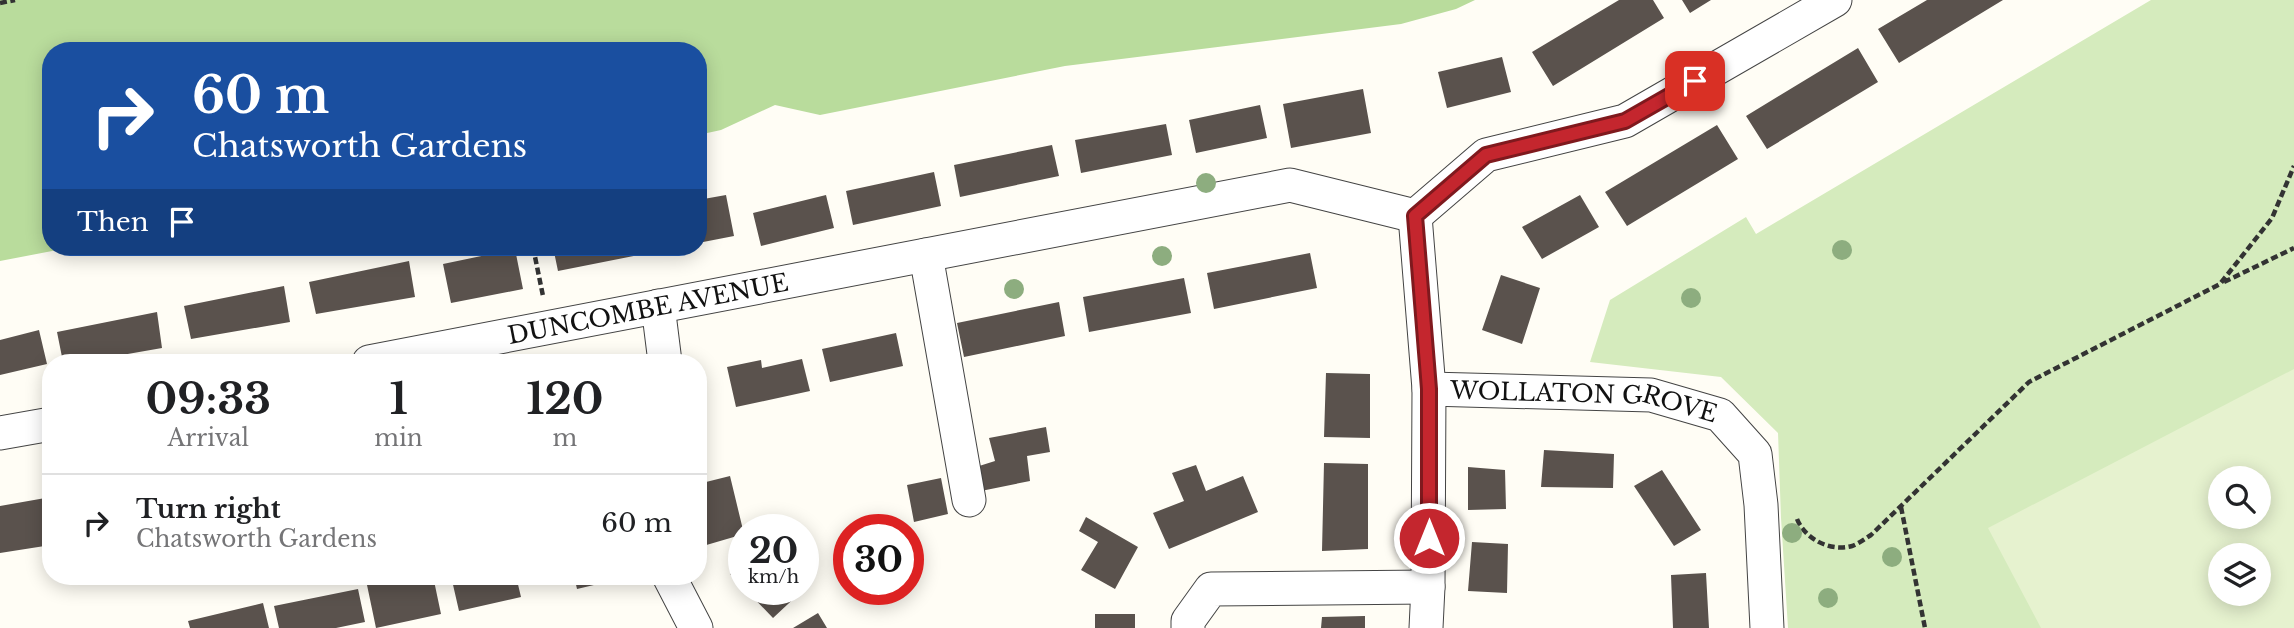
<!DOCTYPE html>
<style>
:root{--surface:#fff;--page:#f2f2f2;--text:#202124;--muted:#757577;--line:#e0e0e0}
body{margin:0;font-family:"Libre Baskerville",serif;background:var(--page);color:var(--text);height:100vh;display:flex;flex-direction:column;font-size:26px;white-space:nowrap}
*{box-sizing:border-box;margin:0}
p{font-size:23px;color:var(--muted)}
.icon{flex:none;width:38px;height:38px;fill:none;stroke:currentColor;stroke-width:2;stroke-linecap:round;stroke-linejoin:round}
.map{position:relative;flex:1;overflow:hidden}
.sheet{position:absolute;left:42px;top:354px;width:665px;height:231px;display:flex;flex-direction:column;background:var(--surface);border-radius:28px;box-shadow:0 4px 18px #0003}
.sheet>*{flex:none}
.top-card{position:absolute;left:42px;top:42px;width:665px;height:214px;border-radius:28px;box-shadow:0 4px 18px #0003;background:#1a4fa0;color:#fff;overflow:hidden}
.fabs{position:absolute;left:2208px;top:466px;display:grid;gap:14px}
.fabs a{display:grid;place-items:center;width:63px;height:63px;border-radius:50%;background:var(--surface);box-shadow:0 4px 18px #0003;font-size:35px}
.speed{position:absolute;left:728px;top:514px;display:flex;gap:14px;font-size:35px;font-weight:700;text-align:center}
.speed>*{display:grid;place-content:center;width:91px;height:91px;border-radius:50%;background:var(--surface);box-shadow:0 4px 18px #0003;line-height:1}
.speed small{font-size:18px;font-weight:400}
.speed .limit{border:10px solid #d22;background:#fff;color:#111}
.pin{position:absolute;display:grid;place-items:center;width:60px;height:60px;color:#fff;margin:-30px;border-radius:14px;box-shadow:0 4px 10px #0006}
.me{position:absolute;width:77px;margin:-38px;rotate:0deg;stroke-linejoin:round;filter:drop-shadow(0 0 5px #0008)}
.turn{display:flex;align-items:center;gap:24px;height:147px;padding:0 35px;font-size:32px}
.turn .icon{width:91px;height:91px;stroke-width:2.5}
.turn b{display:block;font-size:49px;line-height:60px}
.then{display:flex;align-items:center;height:66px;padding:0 35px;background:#0003;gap:14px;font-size:26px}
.eta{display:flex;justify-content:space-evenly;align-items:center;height:119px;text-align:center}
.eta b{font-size:42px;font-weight:700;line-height:49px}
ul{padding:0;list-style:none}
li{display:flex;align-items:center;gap:21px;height:98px;padding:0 35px;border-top:2px solid var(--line)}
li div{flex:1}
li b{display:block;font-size:26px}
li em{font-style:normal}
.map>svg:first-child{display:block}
</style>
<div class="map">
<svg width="2294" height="628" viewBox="0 0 2294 628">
<rect width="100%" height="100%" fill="#fffdf5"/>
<path fill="#d5ebbd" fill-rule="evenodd" d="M2151 0H2294V628H1788L1781 518 1778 433 1721 377 1590 362 1610 300 1746 217 1756 234ZM2221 478H2259V516H2221ZM2221 555H2259V593H2221Z"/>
<path fill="#b9dc9c" d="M0 0H1475L1456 9 1401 24 1065 66 820 115 775 105 721 130 698 135V51H51V247H73L0 261Z"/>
<path fill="#e6f2cf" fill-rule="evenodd" d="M2294 369V628H2041L1988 528ZM2221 478H2259V516H2221ZM2221 555H2259V593H2221Z"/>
<path fill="#5a524d" d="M1619 0H1653L1664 18 1553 86 1532 52Z
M1682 0H1711L1690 13Z
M1927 0H2003L1899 63 1878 29Z
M1858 48 1878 82 1767 149 1746 116Z
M1502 57 1511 92 1447 108 1438 72Z
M1363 89 1371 133 1291 148 1283 104Z
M1260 105 1267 138 1196 153 1189 120Z
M1166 124 1172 155 1081 173 1075 140Z
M1717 125 1738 159 1627 226 1605 192Z
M1052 145 1059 176 960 197 954 165Z
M934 172 941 206 853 225 846 191Z
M726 195 734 236 698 243V200Z
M826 195 834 228 761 246 753 213Z
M1580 195 1599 227 1542 259 1522 227Z
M553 247H674V248L558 271Z
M515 249 523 289 451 303 443 264Z
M1310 253 1317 288 1214 309 1207 273Z
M409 261 415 297 316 314 309 282Z
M1501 275 1540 288 1522 344 1482 330Z
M1184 278 1191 313 1089 332 1083 297Z
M284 286 290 322 191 339 184 306Z
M1059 302 1065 336 964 357 957 323Z
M157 312 162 348 82 362H63L57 332Z
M39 330 47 364 0 375V340Z
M896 333 903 366 830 382 822 349Z
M802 359 810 391 736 407 727 367 761 360 762 368Z
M1326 373 1370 374V438L1324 437Z
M1046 427 1050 452 1027 456 1030 481 981 491 976 467 995 461 989 438Z
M1544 450 1614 454 1613 488 1541 487Z
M1324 463 1368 464V549L1322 551Z
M1196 465 1206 491 1243 476 1258 512 1169 549 1153 513 1184 501 1172 473Z
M1468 467 1505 470 1506 509 1468 510Z
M1662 470 1701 530 1674 546 1634 486Z
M730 476 744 534 703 546 698 528V484Z
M941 478 948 514 914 522 907 485Z
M51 497V545L0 553V506Z
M1086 517 1138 547 1115 589 1081 570 1098 542 1079 531Z
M1472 542 1508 544 1507 593 1468 591Z
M744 561V588L730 574Z
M1706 573 1709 628H1673L1671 575Z
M409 576H433L441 614 376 628 367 585Z
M451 576H516L521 597 459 611Z
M535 576H573V577L538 585Z
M574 576H614L615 580 577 589Z
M358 589 365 622 336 628H279L274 606Z
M746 590H803L773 618Z
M263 603 269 628H190L188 621Z
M818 613 827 628H793Z
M1095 614H1135V628H1095Z
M1365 616V628H1321L1322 617Z"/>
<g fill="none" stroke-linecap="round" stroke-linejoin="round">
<g stroke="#444" stroke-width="35">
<g id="street">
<path d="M1415 216 1486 155 1625 121 1835 0"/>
<path d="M1415 216 1429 389 1428 587 1426 628"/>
<path d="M926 255 969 500"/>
<path d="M658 306 665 362"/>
<path id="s1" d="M369 362 1290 185 1415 216"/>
<path id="s2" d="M1429 389 1651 395 1720 415 1755 454 1761 505 1767 628"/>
<path d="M0 433 51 424"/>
<path d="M669 576 696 628"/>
<path d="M1188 628V621L1211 589 1428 587"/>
</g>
</g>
<path stroke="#333" stroke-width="4.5" stroke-dasharray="7 3.5" stroke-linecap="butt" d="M0 3 15 0
M533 247 543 296
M2224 282 2294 248
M1901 507 1925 628
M1797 519C1805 539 1830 552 1852 546 1858 544 1866 538 1871 535L2029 382 2220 284 2272 218 2294 166"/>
<use href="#street" stroke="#fff" stroke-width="33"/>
</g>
<g fill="#8dad7f">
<circle cx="1206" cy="183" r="10"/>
<circle cx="1842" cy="250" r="10"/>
<circle cx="1162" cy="256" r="10"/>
<circle cx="1014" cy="289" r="10"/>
<circle cx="1691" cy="298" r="10"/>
<circle cx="1792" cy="533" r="10"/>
<circle cx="1892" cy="557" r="10"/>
<circle cx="1828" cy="598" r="10"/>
</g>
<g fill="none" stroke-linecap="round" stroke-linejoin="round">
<g stroke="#7f191e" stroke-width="18">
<path id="route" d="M1429 538V389L1415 216 1486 155 1625 121 1695 81"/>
</g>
<use href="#route" stroke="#c4262e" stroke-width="12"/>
</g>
<g text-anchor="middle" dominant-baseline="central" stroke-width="7" stroke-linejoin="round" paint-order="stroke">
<g font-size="24" fill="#111" stroke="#fff">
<text stroke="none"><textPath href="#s1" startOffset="284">DUNCOMBE AVENUE</textPath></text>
<text stroke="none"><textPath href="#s2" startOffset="156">WOLLATON GROVE</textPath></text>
</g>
</g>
</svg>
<div class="fabs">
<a><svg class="icon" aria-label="search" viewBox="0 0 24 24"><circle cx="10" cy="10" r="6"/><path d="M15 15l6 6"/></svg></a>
<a><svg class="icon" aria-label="layers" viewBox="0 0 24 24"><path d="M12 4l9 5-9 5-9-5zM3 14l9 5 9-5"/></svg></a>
</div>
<div class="speed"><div>20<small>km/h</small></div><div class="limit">30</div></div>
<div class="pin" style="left:1695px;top:81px;background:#d93025"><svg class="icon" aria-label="arrive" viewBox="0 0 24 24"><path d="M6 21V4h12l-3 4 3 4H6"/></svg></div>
<svg class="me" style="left:1429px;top:538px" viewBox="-20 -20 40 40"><circle r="17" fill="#c4262e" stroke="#fff" stroke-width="3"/><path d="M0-11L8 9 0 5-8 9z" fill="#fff"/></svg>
<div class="top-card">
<div class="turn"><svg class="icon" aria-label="right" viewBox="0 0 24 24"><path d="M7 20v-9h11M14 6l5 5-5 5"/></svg><div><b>60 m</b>Chatsworth Gardens</div></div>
<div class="then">Then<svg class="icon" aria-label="arrive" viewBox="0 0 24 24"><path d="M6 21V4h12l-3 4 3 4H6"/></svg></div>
</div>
<section class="sheet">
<div class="eta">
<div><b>09:33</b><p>Arrival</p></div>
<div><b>1</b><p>min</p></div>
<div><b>120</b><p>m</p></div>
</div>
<ul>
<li><svg class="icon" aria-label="right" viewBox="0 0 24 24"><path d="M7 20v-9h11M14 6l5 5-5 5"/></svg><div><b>Turn right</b><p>Chatsworth Gardens</p></div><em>60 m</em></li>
</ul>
</section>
</div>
